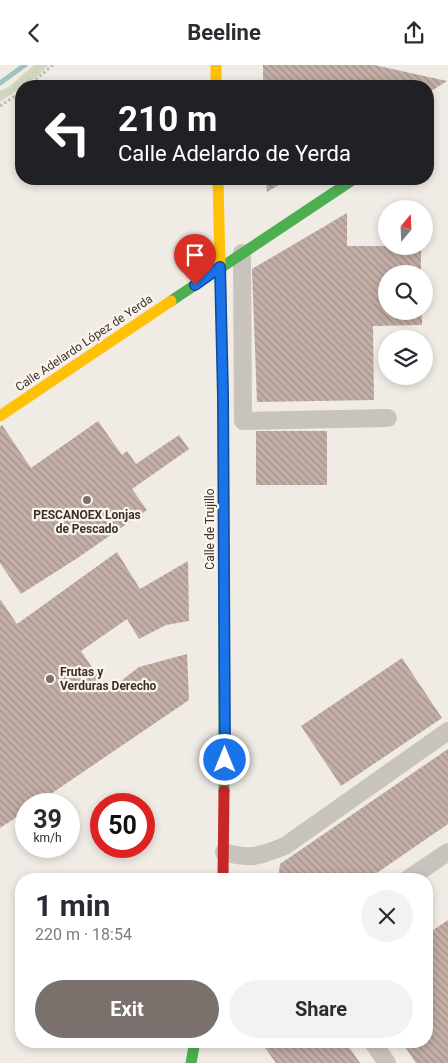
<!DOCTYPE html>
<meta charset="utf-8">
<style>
:root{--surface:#fff;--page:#f2f2f3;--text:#2b2b33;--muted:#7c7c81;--accent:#7a716c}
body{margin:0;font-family:Roboto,sans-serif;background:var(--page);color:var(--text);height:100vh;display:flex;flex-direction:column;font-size:19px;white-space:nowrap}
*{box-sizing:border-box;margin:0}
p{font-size:16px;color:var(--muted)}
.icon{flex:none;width:28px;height:28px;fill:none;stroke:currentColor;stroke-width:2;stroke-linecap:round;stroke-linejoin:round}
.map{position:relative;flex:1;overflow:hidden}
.side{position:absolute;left:15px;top:808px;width:418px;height:175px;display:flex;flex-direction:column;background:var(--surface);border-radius:20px;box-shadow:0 2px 8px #0003}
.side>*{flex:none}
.hud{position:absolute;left:15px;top:15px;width:419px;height:105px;border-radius:20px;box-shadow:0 2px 8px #0003;background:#202124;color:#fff;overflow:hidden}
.needle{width:32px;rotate:19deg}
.buttons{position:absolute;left:378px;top:135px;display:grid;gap:10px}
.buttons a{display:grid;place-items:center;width:55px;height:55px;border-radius:50%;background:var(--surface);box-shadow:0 2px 8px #0003;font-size:25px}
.speed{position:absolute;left:15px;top:728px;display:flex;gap:10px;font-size:25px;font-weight:700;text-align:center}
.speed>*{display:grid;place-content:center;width:65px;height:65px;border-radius:50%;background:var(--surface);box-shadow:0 2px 8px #0003;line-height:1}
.speed small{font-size:12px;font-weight:400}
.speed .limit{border:8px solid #d22;background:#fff;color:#111}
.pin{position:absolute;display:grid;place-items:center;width:42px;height:42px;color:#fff;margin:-51px -21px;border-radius:50% 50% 50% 0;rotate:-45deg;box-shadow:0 0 5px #0007}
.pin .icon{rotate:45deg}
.me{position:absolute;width:55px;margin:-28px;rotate:0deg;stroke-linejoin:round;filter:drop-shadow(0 0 4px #0008)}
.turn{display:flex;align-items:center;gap:18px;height:105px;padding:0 20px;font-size:22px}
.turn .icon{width:65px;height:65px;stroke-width:2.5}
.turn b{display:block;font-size:35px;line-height:42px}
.round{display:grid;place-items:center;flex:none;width:52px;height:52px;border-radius:26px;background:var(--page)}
.head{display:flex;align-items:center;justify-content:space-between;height:85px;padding:0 20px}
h1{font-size:30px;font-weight:700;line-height:38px}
.cta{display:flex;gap:10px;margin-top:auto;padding:10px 20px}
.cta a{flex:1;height:58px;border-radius:30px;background:var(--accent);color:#fff;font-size:20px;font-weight:700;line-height:58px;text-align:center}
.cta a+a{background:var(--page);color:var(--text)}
header{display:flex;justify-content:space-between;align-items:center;height:65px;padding:0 20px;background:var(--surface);font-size:22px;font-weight:700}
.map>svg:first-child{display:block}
</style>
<header><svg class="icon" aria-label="back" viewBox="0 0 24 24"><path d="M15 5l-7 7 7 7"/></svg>Beeline<svg class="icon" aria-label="share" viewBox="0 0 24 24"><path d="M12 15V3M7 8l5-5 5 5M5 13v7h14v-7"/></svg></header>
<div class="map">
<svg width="448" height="998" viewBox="0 0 448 998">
<defs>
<pattern id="building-back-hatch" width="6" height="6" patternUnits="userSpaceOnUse" patternTransform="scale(1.25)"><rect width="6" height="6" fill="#c3afa7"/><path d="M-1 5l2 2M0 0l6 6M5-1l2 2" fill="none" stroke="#a08f88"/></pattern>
</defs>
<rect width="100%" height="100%" fill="#f0ebe5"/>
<path fill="#d1d6bf" d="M34 0H49L37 11 0 37V26L10 21Z"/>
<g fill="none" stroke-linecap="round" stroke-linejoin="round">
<path stroke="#a1c2c1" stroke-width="5" d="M0 18 25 0"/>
</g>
<path fill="url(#building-back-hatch)" d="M263 0H374L447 16 428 28V21H263Z
M266 114H288L267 127Z
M347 148V181H421V209H386V246H422V260L373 261 374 335 257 337 252 204Z
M98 356 122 390 127 386 136 399 179 370 189 384 132 424 147 445 76 494 21 529 0 498V362L2 360 31 403Z
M256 366H327V420H256Z
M117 487 140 524 188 496 189 556 166 560 139 574 127 554 81 586 108 626 139 602 187 589 189 635 36 739H26V746L0 763V534L17 559Z
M402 593 442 653 341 721 301 661Z
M448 684V759L368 814H278L280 799Z
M448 855V998H416L401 976H426V870Z
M260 976H345L360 998H276Z"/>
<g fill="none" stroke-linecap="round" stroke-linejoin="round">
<path stroke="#c2bbb6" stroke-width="3" stroke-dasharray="2.5 2.5" stroke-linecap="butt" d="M28 21 53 0
M0 41 21 27"/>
<path stroke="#c9c3be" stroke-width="18" d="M242 188 243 356 388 353
M224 787C250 795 260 791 285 781L448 666
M408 814 448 787
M372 976 387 998"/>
<path stroke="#4caf50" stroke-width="11" d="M171 236 354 114
M224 487V726
M191 998 195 976"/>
<path stroke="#ffc107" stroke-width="11" d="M216 0V21
M218 114 223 331 224 487
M0 351 171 236"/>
<path stroke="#c62828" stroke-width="11" d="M223 814 224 726"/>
</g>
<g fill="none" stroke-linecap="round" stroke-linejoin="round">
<g stroke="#114b97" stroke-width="12">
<path id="route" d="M195 220 220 202 223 331 225 695"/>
</g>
<use href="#route" stroke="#1a73e8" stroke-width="9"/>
</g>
<g fill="#7a716c" stroke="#fbf5ee" stroke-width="2">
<circle cx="87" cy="435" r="5"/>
<circle cx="50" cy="614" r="5"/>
</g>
<g text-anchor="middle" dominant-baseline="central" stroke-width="4.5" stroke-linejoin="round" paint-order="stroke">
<g font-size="12" fill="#3b302b" stroke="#fbf5ee">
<text transform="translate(84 278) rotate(-34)">Calle Adelardo López de Yerda</text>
<text transform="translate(210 464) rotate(-90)">Calle de Trujillo</text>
</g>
<g font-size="12" font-weight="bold" fill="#3b302b" stroke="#fbf5ee">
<text x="87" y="450">PESCANOEX Lonjas<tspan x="87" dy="14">de Pescado</tspan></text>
<text x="60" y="607" text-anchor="start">Frutas y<tspan x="60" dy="14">Verduras Derecho</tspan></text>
</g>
</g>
</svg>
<div class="buttons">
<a><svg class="needle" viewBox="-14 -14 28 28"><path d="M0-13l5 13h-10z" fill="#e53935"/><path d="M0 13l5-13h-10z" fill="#7c7c81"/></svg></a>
<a><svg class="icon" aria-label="search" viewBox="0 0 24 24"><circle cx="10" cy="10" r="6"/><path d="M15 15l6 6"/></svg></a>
<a><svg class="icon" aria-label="layers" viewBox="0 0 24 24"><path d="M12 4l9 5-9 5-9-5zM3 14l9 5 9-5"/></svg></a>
</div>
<div class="speed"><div>39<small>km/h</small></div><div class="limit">50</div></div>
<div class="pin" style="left:195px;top:220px;background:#d93025"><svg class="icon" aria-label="arrive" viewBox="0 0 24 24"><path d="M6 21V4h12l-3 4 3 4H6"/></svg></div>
<svg class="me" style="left:225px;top:695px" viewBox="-20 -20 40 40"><circle r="17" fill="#1a73e8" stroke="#fff" stroke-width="3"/><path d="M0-11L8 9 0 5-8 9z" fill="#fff"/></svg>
<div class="hud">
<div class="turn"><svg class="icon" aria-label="left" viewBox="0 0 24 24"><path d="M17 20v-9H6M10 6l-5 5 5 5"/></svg><div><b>210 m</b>Calle Adelardo de Yerda</div></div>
</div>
<section class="side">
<div class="head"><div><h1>1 min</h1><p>220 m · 18:54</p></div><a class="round"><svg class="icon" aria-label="close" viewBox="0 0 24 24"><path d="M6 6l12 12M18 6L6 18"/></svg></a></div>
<div class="cta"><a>Exit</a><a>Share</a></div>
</section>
</div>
